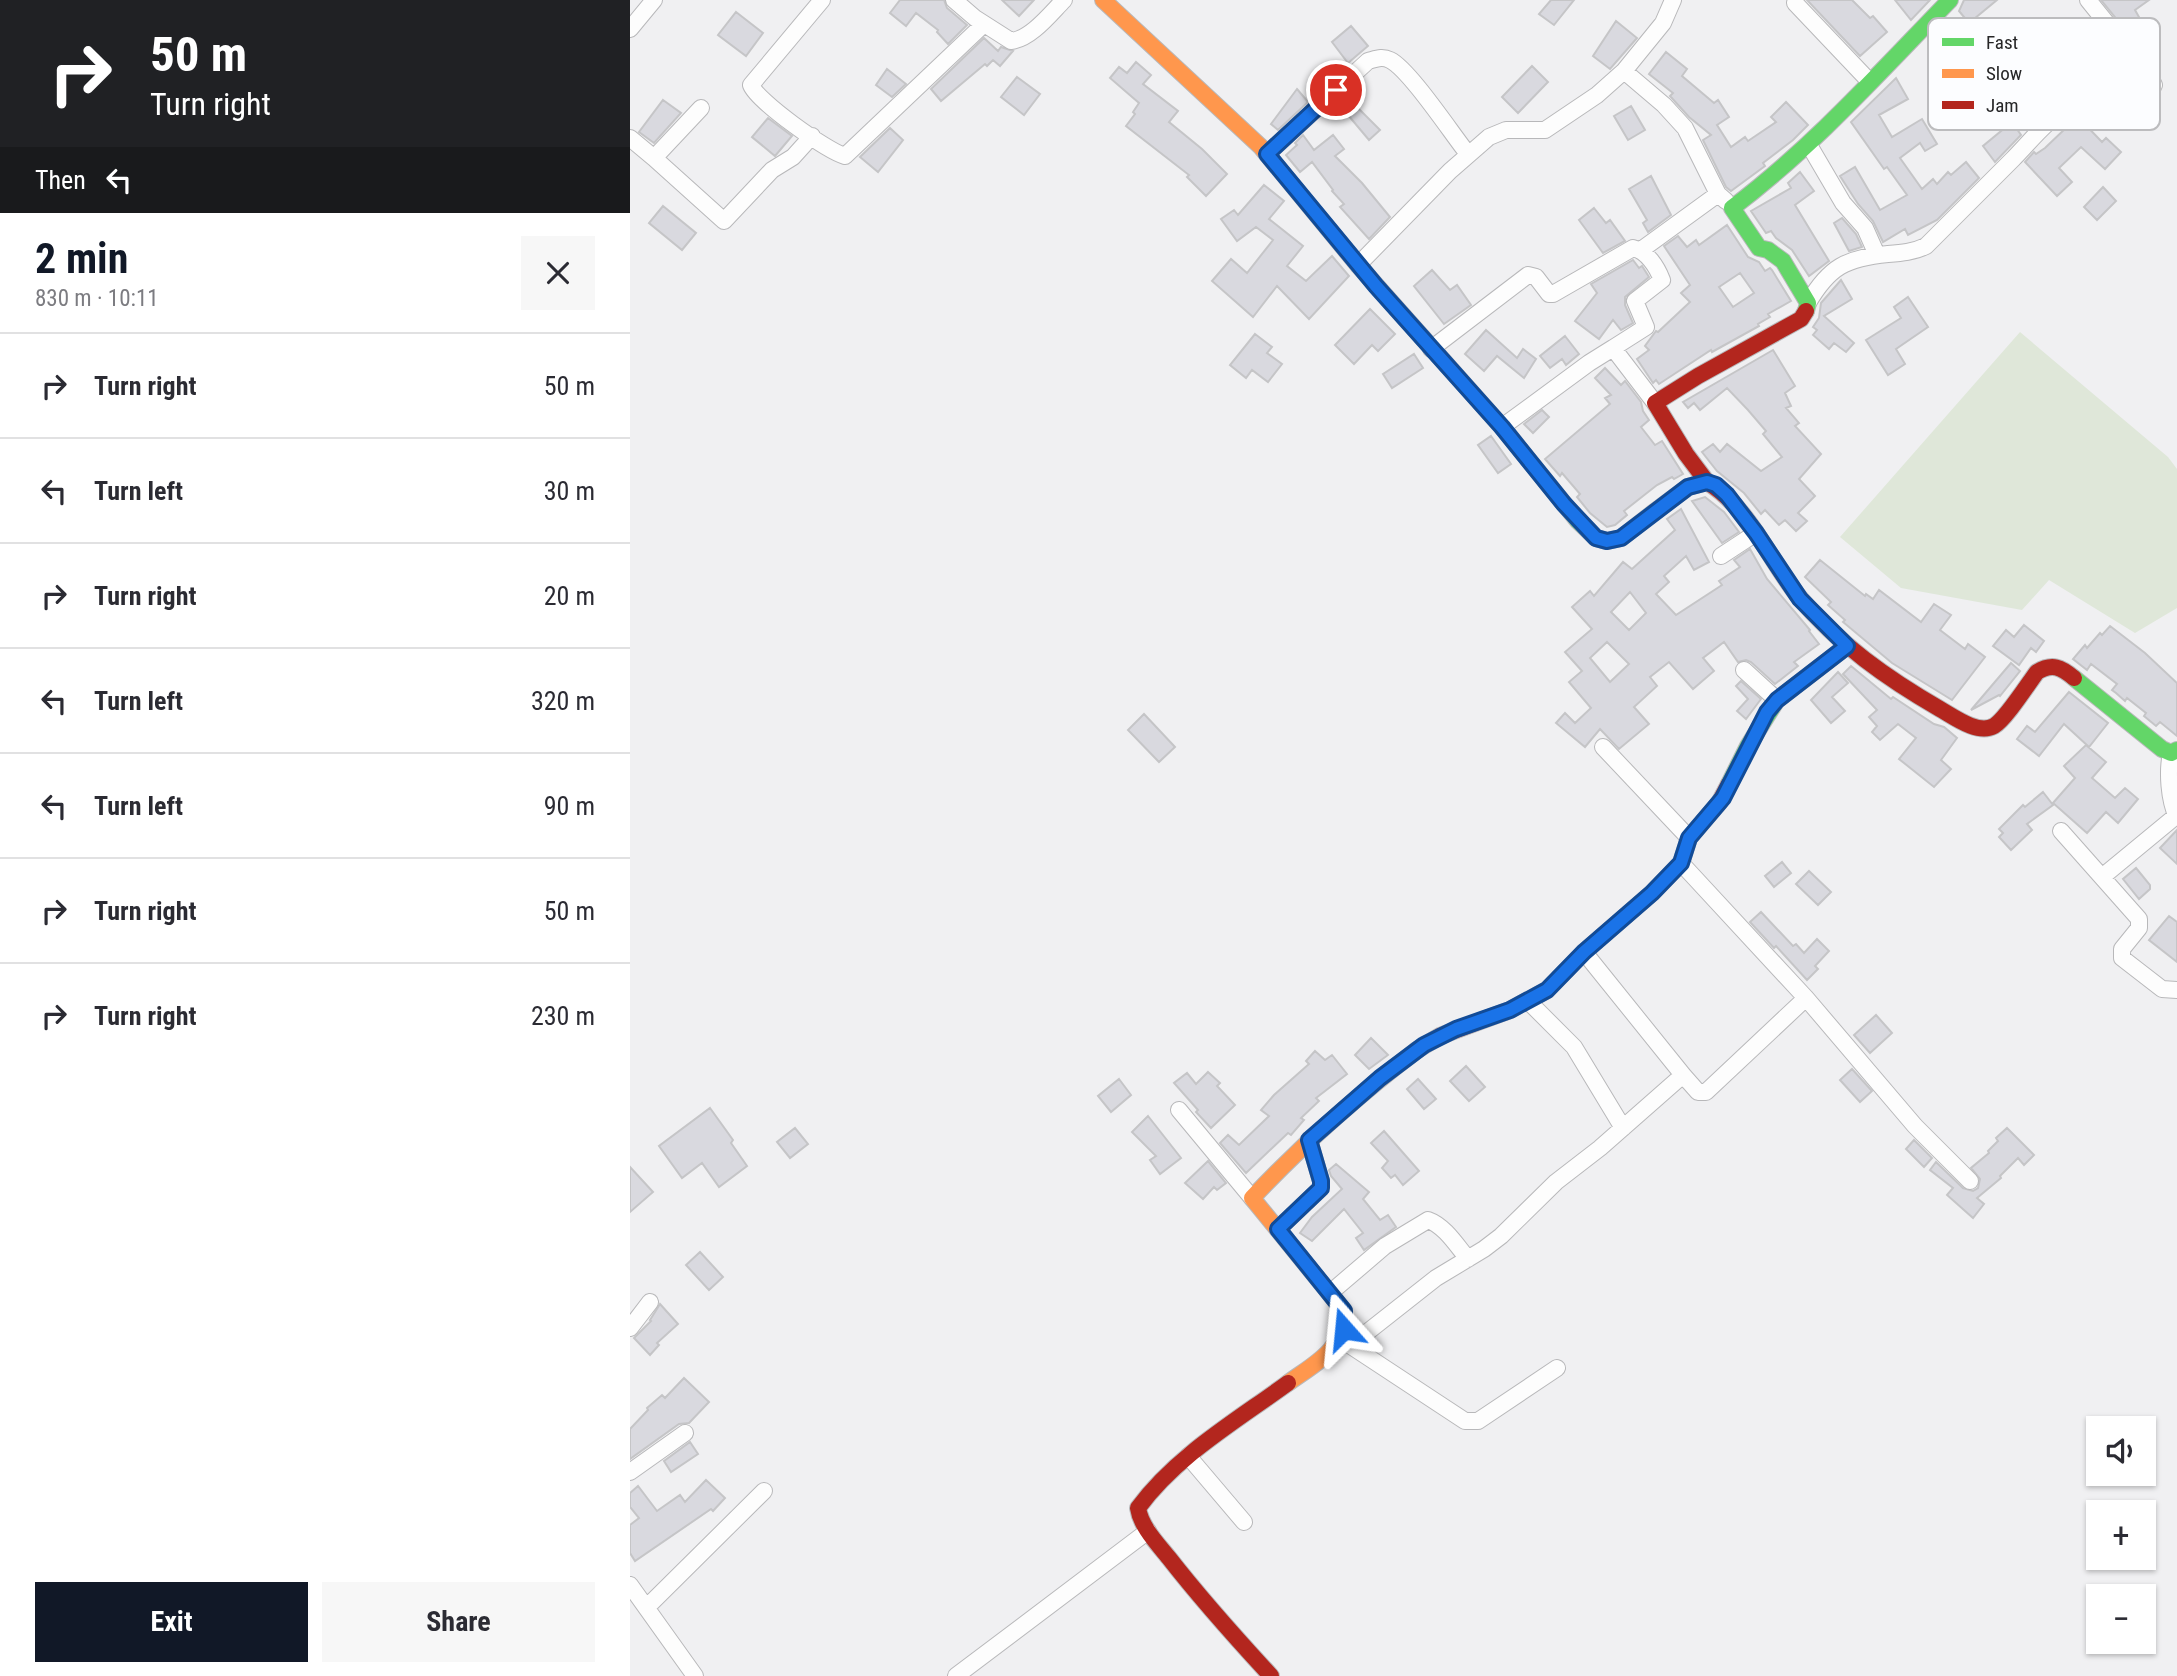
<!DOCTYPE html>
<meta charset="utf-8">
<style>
:root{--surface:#fff;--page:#f7f7f7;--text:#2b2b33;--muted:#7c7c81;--line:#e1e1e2;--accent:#111827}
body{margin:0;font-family:"Roboto Condensed",sans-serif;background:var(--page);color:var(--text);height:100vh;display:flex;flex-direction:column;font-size:26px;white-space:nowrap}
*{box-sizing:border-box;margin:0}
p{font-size:23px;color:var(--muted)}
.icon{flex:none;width:38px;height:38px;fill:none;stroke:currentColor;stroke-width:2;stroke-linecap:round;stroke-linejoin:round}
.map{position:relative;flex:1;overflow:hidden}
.side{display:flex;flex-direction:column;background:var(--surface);width:630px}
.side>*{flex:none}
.guide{background:#202124;color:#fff;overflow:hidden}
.tools{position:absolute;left:1456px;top:1416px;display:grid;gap:14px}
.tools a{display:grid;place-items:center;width:70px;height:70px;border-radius:0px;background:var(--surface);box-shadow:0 2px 5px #0004;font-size:35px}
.pin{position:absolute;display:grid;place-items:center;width:60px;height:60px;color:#fff;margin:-30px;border:4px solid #fff;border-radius:50%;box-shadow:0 2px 7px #0007}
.me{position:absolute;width:77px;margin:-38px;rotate:342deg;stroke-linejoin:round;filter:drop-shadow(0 0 5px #0008)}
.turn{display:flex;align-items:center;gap:24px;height:147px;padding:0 35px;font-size:32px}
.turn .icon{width:91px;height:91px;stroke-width:2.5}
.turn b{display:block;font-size:49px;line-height:60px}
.then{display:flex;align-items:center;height:66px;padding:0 35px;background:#0003;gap:14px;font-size:26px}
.round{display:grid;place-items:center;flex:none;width:74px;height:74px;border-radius:0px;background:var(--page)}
.headline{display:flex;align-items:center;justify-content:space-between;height:119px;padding:0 35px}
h1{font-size:42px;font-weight:700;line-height:52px;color:var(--accent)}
.button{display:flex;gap:14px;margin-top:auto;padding:14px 35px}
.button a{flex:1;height:80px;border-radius:0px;background:var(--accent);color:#fff;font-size:28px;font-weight:700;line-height:80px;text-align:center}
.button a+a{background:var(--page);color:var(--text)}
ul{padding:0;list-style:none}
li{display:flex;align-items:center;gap:21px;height:105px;padding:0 35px;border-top:2px solid var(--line)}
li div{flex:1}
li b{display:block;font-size:26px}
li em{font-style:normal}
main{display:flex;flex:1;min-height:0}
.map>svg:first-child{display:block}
</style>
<main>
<section class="side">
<div class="guide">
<div class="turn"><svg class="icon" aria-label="right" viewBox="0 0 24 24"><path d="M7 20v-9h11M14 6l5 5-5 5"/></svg><div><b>50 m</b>Turn right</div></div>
<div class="then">Then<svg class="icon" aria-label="left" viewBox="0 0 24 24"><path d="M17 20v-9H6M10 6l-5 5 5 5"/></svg></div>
</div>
<div class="headline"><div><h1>2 min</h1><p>830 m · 10:11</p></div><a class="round"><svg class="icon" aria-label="close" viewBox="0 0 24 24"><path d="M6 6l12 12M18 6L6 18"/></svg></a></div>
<ul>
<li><svg class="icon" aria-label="right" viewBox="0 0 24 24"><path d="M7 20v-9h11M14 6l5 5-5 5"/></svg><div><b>Turn right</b></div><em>50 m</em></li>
<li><svg class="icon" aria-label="left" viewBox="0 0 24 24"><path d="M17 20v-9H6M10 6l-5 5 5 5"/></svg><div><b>Turn left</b></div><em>30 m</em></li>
<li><svg class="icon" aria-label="right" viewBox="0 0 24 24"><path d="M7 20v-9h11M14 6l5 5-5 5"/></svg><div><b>Turn right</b></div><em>20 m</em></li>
<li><svg class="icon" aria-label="left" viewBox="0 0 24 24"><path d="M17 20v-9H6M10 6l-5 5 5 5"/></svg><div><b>Turn left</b></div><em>320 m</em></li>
<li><svg class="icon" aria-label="left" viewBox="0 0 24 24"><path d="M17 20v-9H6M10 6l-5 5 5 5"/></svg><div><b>Turn left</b></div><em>90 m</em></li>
<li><svg class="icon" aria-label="right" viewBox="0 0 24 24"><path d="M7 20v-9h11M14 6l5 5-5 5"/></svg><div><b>Turn right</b></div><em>50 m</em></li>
<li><svg class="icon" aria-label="right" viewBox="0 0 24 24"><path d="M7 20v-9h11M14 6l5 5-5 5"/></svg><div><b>Turn right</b></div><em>230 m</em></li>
</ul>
<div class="button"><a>Exit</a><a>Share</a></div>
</section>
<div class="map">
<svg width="1547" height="1676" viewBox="0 0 1547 1676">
<rect width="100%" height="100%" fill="#f0f0f2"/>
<path fill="#dfe7d9" d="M1390 332 1538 457 1547 469V608L1505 633 1419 580 1392 610 1271 588 1210 537Z"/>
<path fill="#d9d9df" stroke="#c5c5c7" stroke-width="2" fill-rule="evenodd" d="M270 0H314L317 8 337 25 318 44 307 32 308 30 286 13 276 26 260 13Z
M372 0H404L389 16Z
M921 0H944L924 25 909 14Z
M1177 0H1222L1240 18 1243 16 1257 32 1230 56Z
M1265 0H1300L1281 20Z
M1334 0H1367L1339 23 1329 11Z
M1471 0H1519L1505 10 1526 47 1514 53Z
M106 12 133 33 116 56 88 35Z
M986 21 1007 38 980 69 963 56Z
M721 26 738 46 718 63 702 42Z
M354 38 368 51 371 47 383 51 370 66 363 60 357 66 355 64 311 101 301 89Z
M1036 52 1057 69 1052 76 1084 103 1088 100 1099 117 1087 125 1101 147 1115 137 1118 141 1146 122 1141 117 1156 102 1178 125 1163 140 1133 163 1135 166 1101 191 1096 187 1073 140 1081 135 1059 117 1040 96 1043 93 1019 74Z
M506 62 521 75 513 84 548 111 539 122 572 149 597 174 576 196 557 177 559 175 496 126 505 114 503 112 509 103 480 78 489 67 497 73Z
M902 66 918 82 888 113 872 97Z
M257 69 276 84 262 97 246 85Z
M387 77 410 94 394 115 371 97Z
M1266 78 1278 99 1249 115 1262 137 1292 119 1307 144 1295 151 1290 143 1270 158 1292 189 1303 179 1307 184 1318 172 1321 175 1336 162 1349 178 1307 220 1278 235 1275 229 1253 242 1243 221 1228 204 1210 176 1225 167 1250 210 1277 195 1257 167 1254 169 1221 122Z
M667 89 678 102 648 130 641 124Z
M33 100 51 113 24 143 9 132Z
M1001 106 1015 130 998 140 984 116Z
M727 107 750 130 739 140 718 115Z
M1443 117H1448L1472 142 1476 138 1491 152 1475 169 1451 147 1429 168 1442 182 1427 196 1395 162 1404 152 1406 154 1415 148 1438 126 1436 124Z
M138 118 162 136 145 156 122 137Z
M1382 122 1391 135 1365 162 1353 146Z
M260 128 273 140 248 172 230 157Z
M673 135 684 150 703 135 714 149 705 156 732 183 760 217 739 239 710 207 714 204 702 191 703 190 682 162 670 172 656 155 667 145 665 143Z
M1170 172 1184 191 1165 205 1199 261 1179 276 1162 250 1146 238 1141 231 1136 233 1121 211 1161 188 1158 183Z
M1021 176 1041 215 1018 232 1013 223 1017 220 999 189Z
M634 185 654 201 639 219 673 246 657 266 676 281 702 256 719 276 679 319 647 286 623 317 582 281 601 259 617 273 643 240 626 227 607 241 591 219 604 210 608 215Z
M1473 187 1486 201 1467 220 1454 207Z
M33 206 66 233 52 250 19 223Z
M964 208 976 223 980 220 995 241 973 253 949 220Z
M1212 218 1226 234 1232 247 1219 251 1204 223Z
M1097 225 1118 257 1129 262 1135 271 1140 268 1142 270 1161 301 1138 314 1140 317 1128 324 1129 326 1082 352 1081 350 1029 384 1026 380 1023 383 1007 359 1019 350 1015 346 1026 331 1028 332 1060 302 1051 293 1060 285 1034 246 1048 236 1057 247 1066 240 1069 245ZM1110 273 1124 293 1103 307 1089 287Z
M1003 260 1009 268 1012 266 1019 277 995 297V305L1003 323 991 330 983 320 969 339 945 321 967 293 961 284Z
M802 270 820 290 827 285 841 305 814 324 784 286Z
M1211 280 1222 299 1194 316 1224 343 1216 352 1204 343 1199 349 1183 335 1187 330 1183 327 1189 318 1191 303Z
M1278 297 1298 327 1266 349 1275 364 1258 375 1236 340 1271 318 1264 307Z
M740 309 765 334 748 351 742 345 724 364 705 345Z
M856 330 887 358 893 349 906 359 894 378 867 356 854 371 835 354Z
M625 334 642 347 637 353 652 364 638 382 622 370 616 378 600 365Z
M935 336 949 354 936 365 932 359 920 368 910 356Z
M1143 350 1165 386 1155 393 1161 406 1156 408 1169 423 1165 426 1191 454 1169 479 1185 496 1168 513 1177 521 1166 531 1155 520 1149 525 1135 510 1131 514 1114 493 1087 471 1072 452 1083 444 1090 452 1097 444 1131 471 1152 457 1133 434 1136 431 1118 410 1097 388 1070 410 1064 403 1058 408 1053 402Z
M784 354 793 368 762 388 753 374Z
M975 368 991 385 995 381 1011 402 1013 411 1019 420 1011 427 1025 445 1032 441 1053 474 1044 479 1042 477 1027 485 994 511 997 515 985 525 977 527 960 513 947 497 950 494 932 473 930 476 915 459 980 404 975 398 981 395 965 378Z
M912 410 919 417 903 433 894 424Z
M861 436 881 464 868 473 848 445Z
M1075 497 1094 512 1109 532 1092 543 1062 501Z
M1051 509 1079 562 1064 570 1056 556 1034 576 1039 582 1026 594 1046 615 1092 585 1089 581 1110 567 1104 560 1120 549 1137 579 1180 630 1179 631 1189 644 1164 662 1168 666 1145 684 1121 662 1116 660 1108 662 1094 642 1073 658 1084 671 1063 689 1039 662 1020 677 1027 686 1004 707 1019 724 989 749 970 729 955 747 926 723 935 713 945 723 961 708 939 682 952 671 935 652 962 629 942 607 960 591 964 596 993 562 1002 569 1045 530 1037 519ZM1000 592 1016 613 999 630 981 612ZM977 642 999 664 980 682 960 658Z
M1190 560 1235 596 1236 594 1243 599 1249 590 1291 622 1304 604 1321 615 1310 630 1335 649 1338 644 1355 657 1322 700 1262 663 1213 622 1215 620 1198 605 1201 602 1175 577Z
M1394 625 1414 641 1406 652 1401 648 1389 665 1363 646 1376 630 1384 637Z
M1480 626 1515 653 1547 683V736L1530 722 1526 726 1514 716 1516 713 1497 698 1495 701 1486 693 1482 690 1487 684 1461 664 1457 670 1443 659 1455 645 1457 648 1470 633 1472 635Z
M1381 663 1390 671 1370 696 1369 695 1341 710Z
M1221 666 1261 699 1263 697 1304 724 1314 727 1327 738 1311 760 1321 769 1304 787 1269 759 1286 738 1268 724 1250 740 1242 732 1247 726 1239 717 1247 710 1213 674Z
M1208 672 1218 683 1202 697 1215 711 1201 723 1181 700Z
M1111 681 1131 699 1116 719 1107 711 1118 699 1106 686Z
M1439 692 1478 723 1459 747 1434 724 1409 756 1387 739 1397 726 1405 732Z
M514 714 545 747 529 762 498 730Z
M1456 745 1476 762 1462 778 1485 798 1495 788 1508 799 1488 823 1476 812 1457 833 1423 803 1445 778 1434 766Z
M1413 792 1423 805 1397 824 1402 830 1381 850 1369 837 1373 833 1369 829 1393 805 1395 807Z
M1547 830V864L1530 848Z
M1152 862 1161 873 1144 887 1135 876Z
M1506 868 1520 885V889L1509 899 1493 879Z
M1179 871 1201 892 1188 905 1166 884Z
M1131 912 1163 946 1166 944 1174 953 1187 939 1199 951 1185 966 1188 969 1177 980 1146 946 1144 948 1120 922Z
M1539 916 1547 922V962L1519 940Z
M1246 1015 1262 1033 1240 1053 1224 1035Z
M741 1038 758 1055 739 1069 725 1055Z
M685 1051 695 1060 702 1055 717 1074 686 1098 689 1101 671 1118 674 1120 661 1135 658 1133 616 1173 590 1143 598 1135 609 1145 639 1116 631 1110 644 1095 679 1064 676 1061Z
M836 1066 855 1087 839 1101 820 1081Z
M1222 1069 1242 1091 1230 1102 1210 1080Z
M578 1072 590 1083 587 1086 605 1105 581 1128 566 1112 568 1110 544 1083 557 1073 566 1084Z
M489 1079 501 1095 481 1112 468 1096Z
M788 1079 806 1099 794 1109 777 1089Z
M80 1108 103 1140 101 1143 117 1166 89 1187 72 1163 52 1178 29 1146Z
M518 1116 551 1158 530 1174 520 1160 526 1156 502 1132Z
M165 1128 178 1144 160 1158 147 1142Z
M1377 1128 1404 1155 1394 1165 1388 1158 1370 1176 1371 1178 1347 1198 1354 1204 1343 1218 1317 1195 1323 1188 1300 1170 1306 1162 1333 1188 1343 1191 1348 1188 1350 1179 1341 1168 1359 1153 1358 1151 1368 1141 1366 1138Z
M754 1131 789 1171 773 1185 765 1175 761 1178 752 1168 758 1161 741 1143Z
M1284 1140 1302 1158 1294 1167 1276 1149Z
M578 1161 596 1183 587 1190 584 1187 573 1199 555 1183Z
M706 1164 739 1192 733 1199 750 1220 758 1215 766 1227 734 1250 726 1238 733 1233 714 1209 682 1241 670 1233 682 1217 712 1189 701 1176 699 1170Z
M0 1167 23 1192 0 1212Z
M70 1252 93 1277 79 1290 56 1265Z
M30 1304 48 1324 27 1343 29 1345 20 1355 4 1338 21 1321 20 1320Z
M54 1378 79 1402 59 1423 49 1424 0 1459V1429L18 1410 17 1408 32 1395 35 1398Z
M60 1442 68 1454 41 1472 34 1461Z
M76 1480 95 1498 83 1511 81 1509 5 1561 0 1553V1525L9 1518 0 1507V1493L8 1486 27 1511 50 1495 55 1502Z"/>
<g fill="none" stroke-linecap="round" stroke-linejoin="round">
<g stroke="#b8b8ba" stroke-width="18">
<path id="street" d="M192 0 121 85C127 101 197 151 215 156L354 24
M324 0 345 18 381 41C401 39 421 13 434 0
M1165 3 1240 82
M0 29 24 0
M994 71 1034 105 1055 128 1088 194
M71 108 24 158 94 221 142 170 163 157 182 136
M0 138 24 158
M1179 145 1213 203 1235 228 1247 255
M637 154 738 61C746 59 752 56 760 60 779 69 822 134 838 154
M1011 250 1088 194 1096 201
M728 265 820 171 859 137 876 130H915L967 95 994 71 1033 23 1043 0
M1178 303C1199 267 1216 258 1258 254 1271 253 1284 252 1296 246 1325 217 1354 188 1383 159 1399 143 1415 122 1434 110 1450 100 1459 111 1473 116 1494 123 1517 104 1524 85L1520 77 1458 0
M801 349 898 275 906 277 919 294H923L1003 248C1017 251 1027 267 1032 280L1005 301 1016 327 983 348
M872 427 959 363 983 348 1025 403
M1091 556 1126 533
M1114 670 1147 700
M973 747 1059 838
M1541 753C1537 772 1539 800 1547 817
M1431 831 1509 919V928L1492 949V958L1532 989 1547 990
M1051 863 1176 998 1285 1126 1340 1181
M1472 877 1546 816
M899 1002 944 1047 993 1128
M1053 1075 1068 1092H1076L1176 998
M549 1110 622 1198
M648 1229 691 1188V1181L679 1140
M700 1293 755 1246 798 1220C815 1226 827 1246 838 1259
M0 1328 20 1302
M712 1340 835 1421H848L927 1368
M721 1345 806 1278 854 1249 871 1236 926 1182 970 1148 1053 1075 954 952
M558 1456 614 1522
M0 1472 55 1433
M0 1585 65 1676
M17 1607 134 1491
M326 1676 518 1531"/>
</g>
<g stroke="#b8b8ba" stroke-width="18">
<path id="fast" d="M1176 311 1178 303 1153 261 1138 250 1129 248 1102 208C1183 147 1249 73 1320 0
M793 338 872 427 948 521 966 538 977 541 991 538 1023 513
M1444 678 1532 749 1541 753 1547 750
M1099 784 1118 746 1147 700 1217 646"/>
</g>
<g stroke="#b8b8ba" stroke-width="18">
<path id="slow" d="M473 0 631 147 728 265 793 338
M658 1383C687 1362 713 1351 714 1311L622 1198C673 1144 728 1095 787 1050"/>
</g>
<g stroke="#b8b8ba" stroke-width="18">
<path id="jam" d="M1077 482 1056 454 1025 403 1068 376 1171 319 1176 311
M1023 513 1058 487 1077 482C1121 509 1138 559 1169 597 1208 644 1258 679 1310 709 1324 717 1348 735 1364 726 1375 720 1398 684 1407 672 1422 663 1431 667 1444 678
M787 1050 810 1036 880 1010 917 990 954 952 1022 893 1051 863 1059 838 1089 803 1099 784
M641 1676C605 1637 571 1599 539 1558 527 1543 511 1527 508 1508 546 1456 606 1421 658 1383"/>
</g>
<use href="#street" stroke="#fdfdfd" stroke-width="16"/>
<use href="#fast" stroke="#63d668" stroke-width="16"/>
<use href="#slow" stroke="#ff974d" stroke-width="16"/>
<use href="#jam" stroke="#b3261e" stroke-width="16"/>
</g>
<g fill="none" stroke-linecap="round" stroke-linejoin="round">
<g stroke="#114b97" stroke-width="18">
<path id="route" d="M706 90 637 154 746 286 872 427 934 504 966 538 977 541 991 538 1058 487 1077 482 1086 485 1097 495 1126 533 1170 599 1217 646 1147 700 1137 712 1093 798 1059 838 1051 863 1022 893 954 952 917 990 880 1010 826 1029 794 1045 750 1078 679 1140 691 1181V1188L648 1229 714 1311V1329"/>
</g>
<use href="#route" stroke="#1a73e8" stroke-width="12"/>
</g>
<rect x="1298" y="18" width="232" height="112" rx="10" fill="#fcfdff" stroke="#bcbcbe" stroke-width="2"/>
<rect x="1312" y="38" width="32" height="8" fill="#63d668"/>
<rect x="1312" y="69" width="32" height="9" fill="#ff974d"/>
<rect x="1312" y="101" width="32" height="8" fill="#b3261e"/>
<g font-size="19" fill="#262627">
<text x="1356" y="49">Fast</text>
<text x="1356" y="80">Slow</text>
<text x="1356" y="112">Jam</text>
</g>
</svg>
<div class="tools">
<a><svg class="icon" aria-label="sound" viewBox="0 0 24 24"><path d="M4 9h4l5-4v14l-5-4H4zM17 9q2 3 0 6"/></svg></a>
<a>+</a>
<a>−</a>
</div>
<div class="pin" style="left:706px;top:90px;background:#d93025"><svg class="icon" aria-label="arrive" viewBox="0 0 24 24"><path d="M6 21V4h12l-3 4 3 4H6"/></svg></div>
<svg class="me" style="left:714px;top:1329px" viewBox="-20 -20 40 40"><path d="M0-17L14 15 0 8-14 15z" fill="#1a73e8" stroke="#fff" stroke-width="4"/></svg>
</div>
</main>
